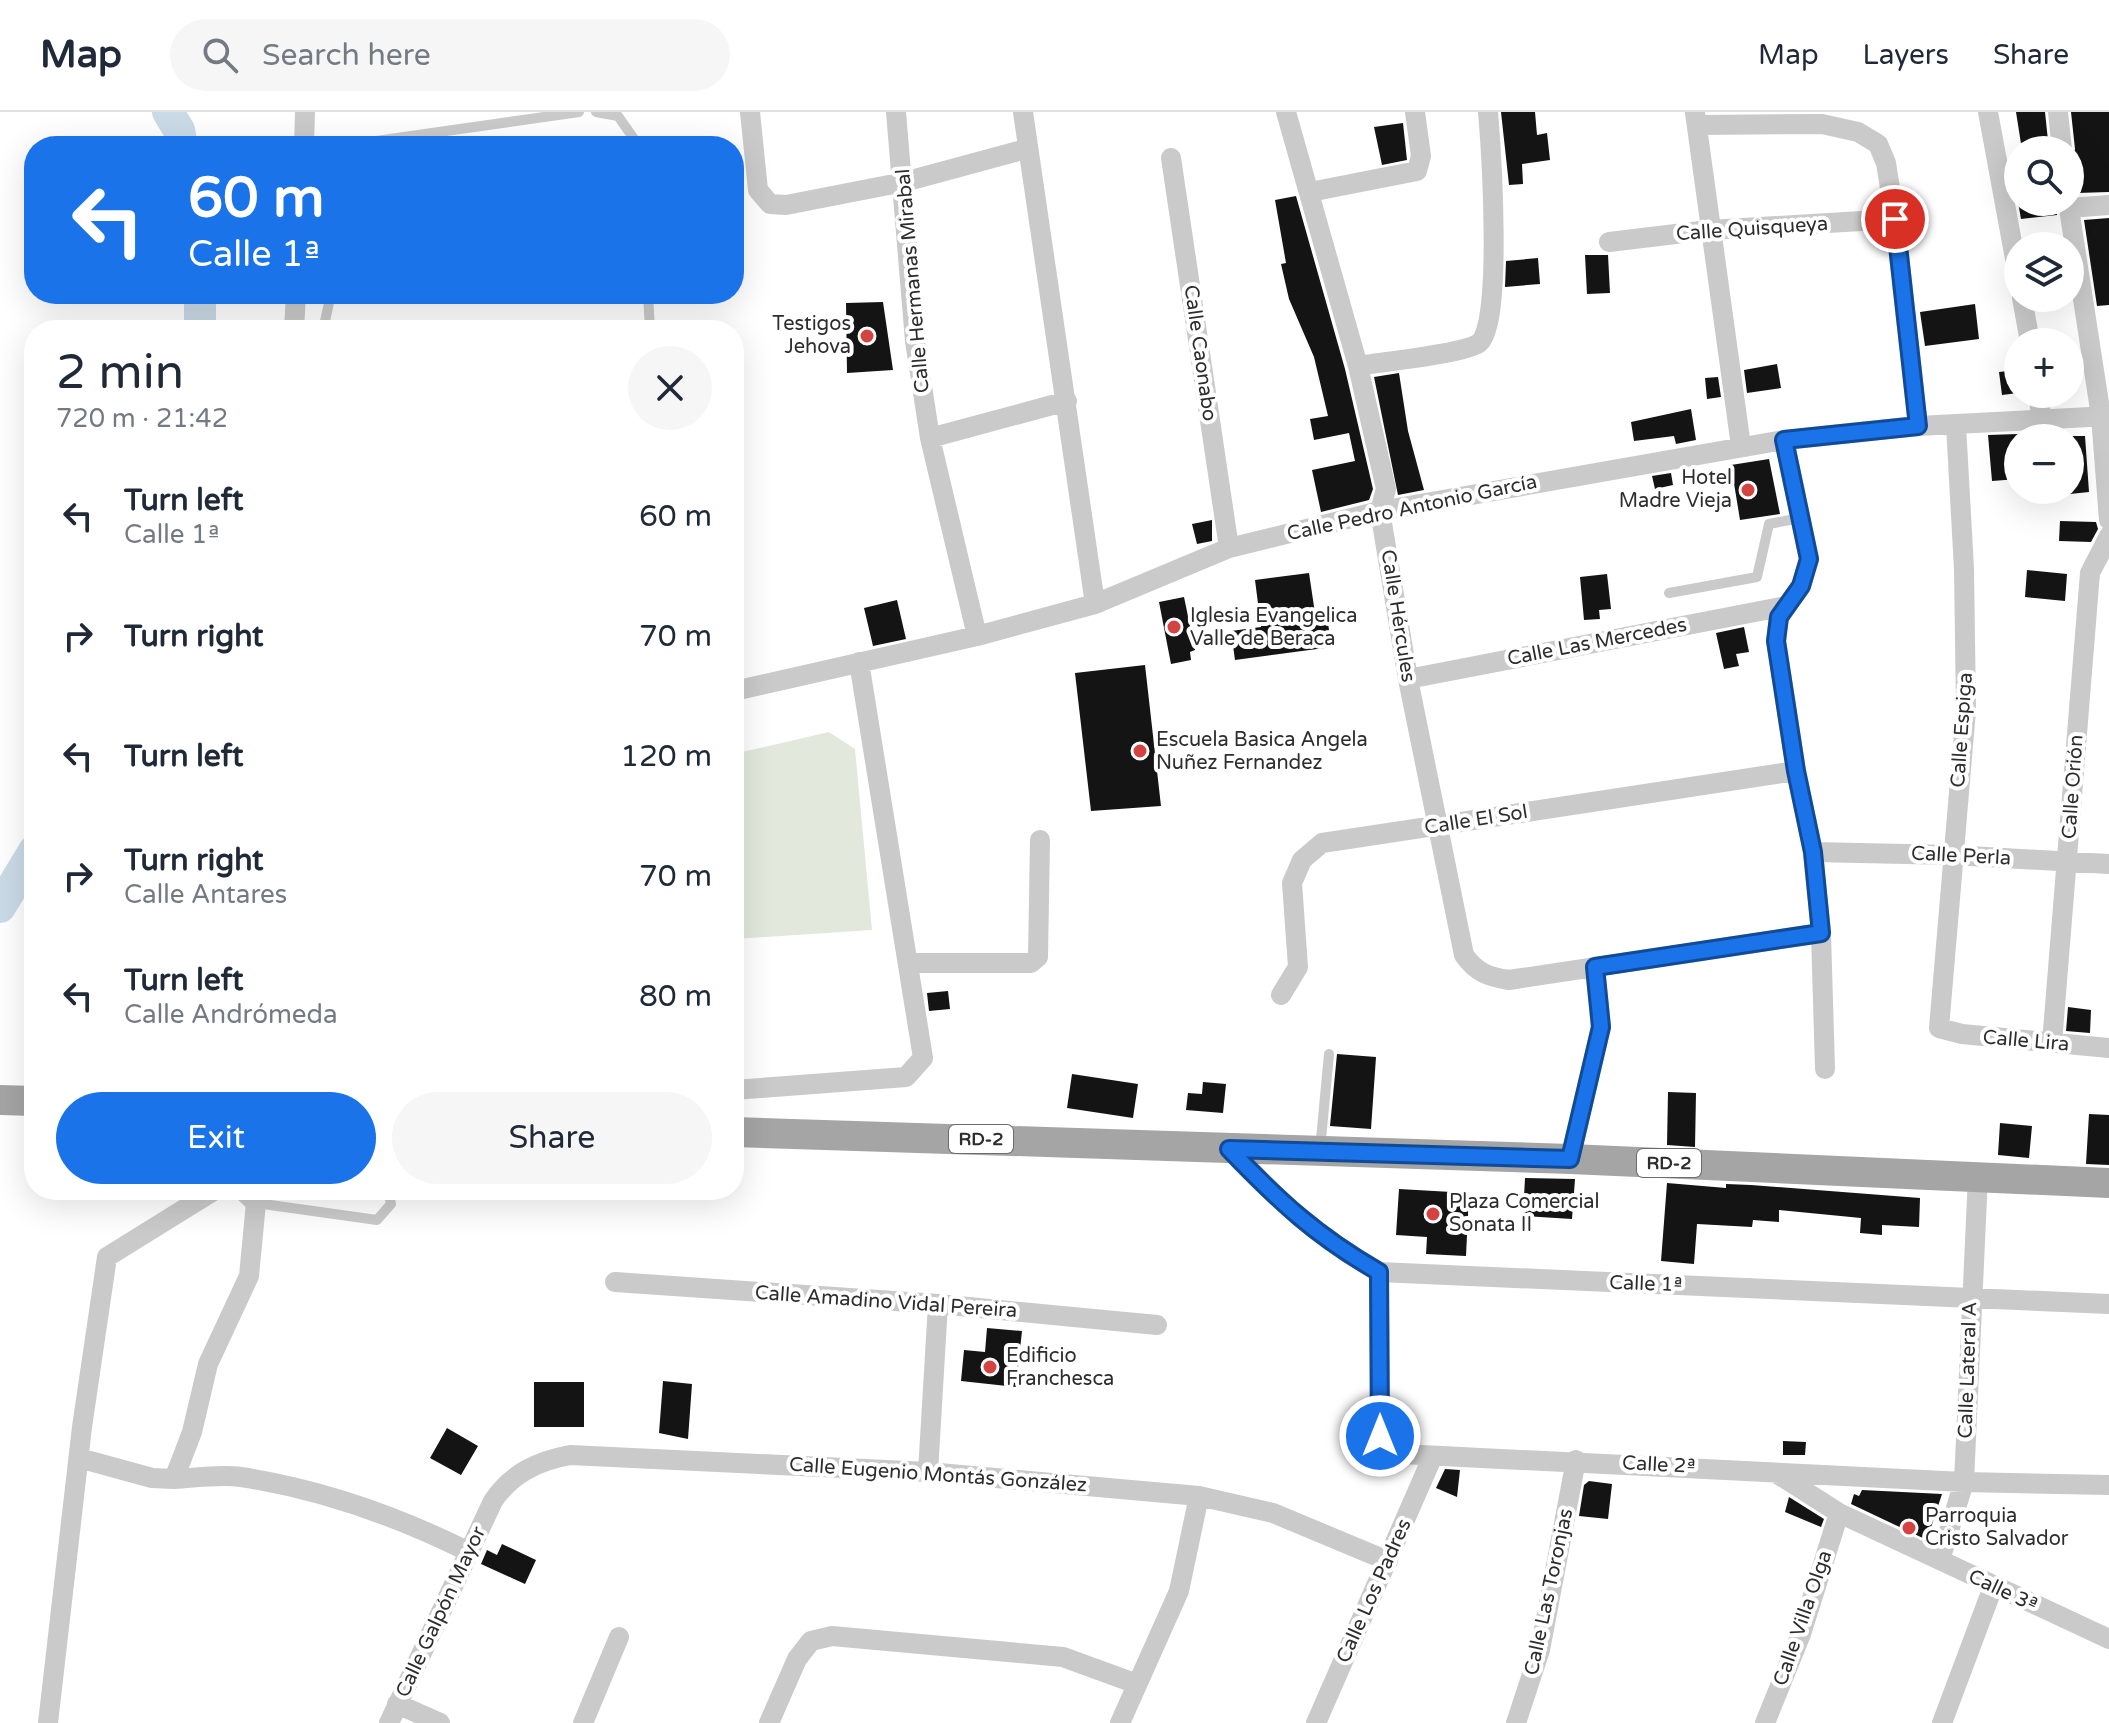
<!DOCTYPE html>
<meta charset="utf-8">
<style>
:root{--surface:#fff;--page:#f6f6f7;--text:#1f2937;--muted:#747a83;--line:#e0e1e3;--accent:#1a73e8}
body{margin:0;font-family:"Varela Round",sans-serif;background:var(--page);color:var(--text);height:100vh;display:flex;flex-direction:column;font-size:30px;white-space:nowrap}
*{box-sizing:border-box;margin:0}
p{font-size:26px;color:var(--muted)}
.icon{flex:none;width:44px;height:44px;fill:none;stroke:currentColor;stroke-width:2;stroke-linecap:round;stroke-linejoin:round}
.map{position:relative;flex:1;overflow:hidden}
.panel{position:absolute;left:24px;top:208px;width:720px;height:880px;display:flex;flex-direction:column;background:var(--surface);border-radius:32px;box-shadow:0 8px 32px #0002}
.panel>*{flex:none}
.top-card{position:absolute;left:24px;top:24px;width:720px;height:168px;border-radius:32px;box-shadow:0 8px 32px #0002;background:#1a73e8;color:#fff;overflow:hidden}
.buttons{position:absolute;left:2004px;top:24px;display:grid;gap:16px}
.buttons a{display:grid;place-items:center;width:80px;height:80px;border-radius:50%;background:var(--surface);box-shadow:0 8px 32px #0002;font-size:40px}
.pin{position:absolute;display:grid;place-items:center;width:68px;height:68px;color:#fff;margin:-34px;border:4px solid #fff;border-radius:50%;box-shadow:0 2px 8px #0007}
.me{position:absolute;width:88px;margin:-44px;rotate:0deg;stroke-linejoin:round;filter:drop-shadow(0 0 6px #0008)}
.turn{display:flex;align-items:center;gap:28px;height:168px;padding:0 32px;font-size:36px}
.turn .icon{width:104px;height:104px;stroke-width:2.5}
.turn b{display:block;font-size:56px;line-height:68px}
.round{display:grid;place-items:center;flex:none;width:84px;height:84px;border-radius:42px;background:var(--page)}
.overview{display:flex;align-items:center;justify-content:space-between;height:136px;padding:0 32px}
h1{font-size:48px;font-weight:600;line-height:60px}
.primary-button{display:flex;gap:16px;margin-top:auto;padding:16px 32px}
.primary-button a{flex:1;height:92px;border-radius:48px;background:var(--accent);color:#fff;font-size:32px;font-weight:600;line-height:92px;text-align:center}
.primary-button a+a{background:var(--page);color:var(--text)}
ul{padding:0;list-style:none}
li{display:flex;align-items:center;gap:24px;height:120px;padding:0 32px}
li div{flex:1}
li b{display:block;font-size:30px}
li em{font-style:normal}
header{display:flex;align-items:center;gap:48px;box-sizing:border-box;height:112px;padding:0 40px;background:var(--surface);border-bottom:2px solid var(--line)}
header strong{font-size:38px}
nav{display:flex;gap:44px;margin-inline-start:auto;font-size:28px}
.search{width:560px;height:72px;background:var(--page);display:flex;align-items:center;gap:20px;box-sizing:border-box;padding:0 28px;border-radius:44px;color:var(--muted);font-size:30px}
.map>svg:first-child{display:block}
</style>
<header>
<strong>Map</strong>
<div class="search"><svg class="icon" aria-label="search" viewBox="0 0 24 24"><circle cx="10" cy="10" r="6"/><path d="M15 15l6 6"/></svg>Search here</div>
<nav><a>Map</a><a>Layers</a><a>Share</a></nav>
</header>
<div class="map">
<svg width="2109" height="1611" viewBox="0 0 2109 1611">
<rect width="100%" height="100%" fill="#fff"/>
<path fill="#e2e9dc" d="M829 620 855 637 872 818 734 827V642Z"/>
<g fill="none" stroke-linecap="round" stroke-linejoin="round">
<path stroke="#cadae7" stroke-width="32" d="M168 0 179 18 182 34
M200 218V182
M0 795 34 739"/>
</g>
<path fill="#141414" d="M1501 0H1535L1537 23 1547 21 1550 48 1522 52 1523 72 1509 73Z
M2016 0H2045L2049 38H2022Z
M2071 0H2109V80L2077 81 2075 58H2070L2075 37Z
M1403 11 1407 48 1382 53 1374 15Z
M1296 84 1345 257 1373 377 1369 388 1321 400 1312 358 1355 349 1349 321 1314 328 1310 307 1328 304 1314 245 1289 187 1281 152 1286 151 1275 88Z
M2018 90H2055L2057 103 2021 107Z
M2109 106V193L2097 194 2084 108Z
M1585 143H1608L1610 181 1587 182Z
M1538 146 1540 172 1505 175 1506 149Z
M883 190 893 258 847 261 846 191Z
M1975 192 1979 227 1925 234 1920 200Z
M1777 252 1781 276 1747 281 1744 258Z
M2018 258V281L2002 283 1999 260Z
M1399 261 1408 319 1424 378 1398 383 1374 265Z
M1718 265 1721 285 1707 287 1705 266Z
M1691 297 1696 328 1676 332 1674 324 1634 329 1631 310Z
M2018 322V367L1992 369 1988 323Z
M2070 324H2085L2089 380 2070 382Z
M1769 347 1780 402 1740 408 1731 353Z
M1671 361 1673 373 1655 377 1652 364Z
M1212 408V429L1197 432 1192 412Z
M2060 409 2096 410 2098 417 2091 430 2059 429Z
M2027 458 2067 462 2065 489 2025 485Z
M1309 461 1316 508 1327 506 1332 535 1235 548 1231 519 1261 515 1255 468Z
M1607 462 1611 497 1599 498 1600 507 1584 508 1580 465Z
M1184 485 1195 538 1190 540 1191 548 1171 552 1159 490Z
M897 488 906 527 873 534 864 496Z
M1744 515 1749 540 1736 542 1739 554 1724 557 1716 521Z
M1145 553 1161 694 1091 699 1075 561Z
M948 879 950 897 929 899 927 881Z
M2068 895 2091 898 2090 921 2066 919Z
M1337 942 1376 945 1371 1017 1330 1014Z
M1072 962 1138 972 1133 1006 1067 996Z
M1203 970 1226 972 1223 1001 1186 998 1188 981 1202 982Z
M1668 980 1696 981 1695 1035 1667 1033Z
M2089 1002 2109 1003V1053L2086 1052Z
M2000 1011 2032 1014 2029 1046 1998 1043Z
M1525 1066 1575 1067 1572 1107 1523 1104Z
M1667 1071 1726 1076V1072L1751 1073 1920 1086 1919 1115 1882 1113V1123L1860 1121 1861 1106 1779 1098V1110L1753 1108 1752 1115 1697 1112 1694 1152 1661 1149Z
M1399 1077 1469 1081 1466 1144 1426 1142 1427 1125 1396 1123Z
M987 1216 1022 1219 1016 1275 961 1269 964 1238 985 1240Z
M663 1269 692 1272 688 1327 659 1321Z
M534 1270H584V1315H534Z
M447 1316 478 1334 461 1363 430 1346Z
M1783 1329 1806 1330 1805 1343H1783Z
M1445 1357 1460 1358 1457 1385 1436 1376Z
M1589 1369 1612 1372 1608 1407 1579 1404 1584 1373Z
M1862 1378 1942 1382 1927 1428 1851 1392 1854 1382 1859 1384Z
M1789 1385 1824 1407 1821 1415 1785 1400Z
M502 1432 536 1448 525 1472 481 1452 487 1438 497 1443Z"/>
<g fill="none" stroke-linecap="round" stroke-linejoin="round">
<path stroke="#cacaca" stroke-width="10" d="M596 0 618 4 639 34
M373 34 376 29 579 0
M648 182 650 218
M323 218 331 182
M1669 481 1757 465 1769 412 1800 406
M1320 1038 1329 942
M256 1091 377 1108 391 1092 388 1078"/>
<path stroke="#cacaca" stroke-width="20" d="M750 0 758 78 770 92 786 93 904 70 1026 37
M896 0 915 229 930 326 977 524
M1023 0 1095 492
M1286 0 1358 254 1386 377 1380 399 1408 567 1464 843C1476 860 1488 865 1509 868L1821 821
M1988 0 2018 163
M2058 0 2062 38
M1695 1 1741 334
M1698 13 1822 12 1858 20 1878 32 1886 51 1895 107 1918 314
M304 34 305 0
M1171 46 1229 436
M1310 80 1417 59 1421 44 1415 0
M2068 90 2101 304 2109 408
M2069 96 2109 93
M1609 130 1709 118 1895 107
M2022 186 2030 230
M294 218 296 182
M1358 254C1380 250 1464 242 1479 231 1503 213 1491 35 1488 0
M2038 282 2042 308
M1956 313 1964 457 1966 598 1939 916 1962 922 2109 936
M930 326 1067 289
M1784 328 1809 447 1801 474 1779 505 1776 529 1796 659 1813 740 1821 821 1825 957
M1408 567 1786 494
M734 579 977 524 1095 492 1229 436 1380 399 1784 328 1918 314 2109 304
M1813 740 1952 743 2109 752
M908 851H1031L1038 845 1040 728
M1281 883 1298 855 1292 771 1302 748 1322 731 1796 659
M2052 931 2090 461 2109 424
M734 978 906 965 923 946 859 550
M1229 1037C1280 1090 1315 1123 1379 1160L2109 1192
M1570 1047 1601 915 1595 855
M1379 1160 1380 1324 1402 1342 1964 1370 2109 1373
M615 1170 938 1192 1157 1213
M79 1346 152 1366 174 1367 192 1320 208 1252 249 1164 256 1091 242 1078
M928 1360 938 1192
M1776 1361 1839 1401 2109 1527
M174 1367C195 1366 220 1362 241 1365 319 1377 399 1405 469 1440
M1940 1448 1964 1370 1978 1064
M397 1592 440 1611
M48 1611 82 1315 107 1145 215 1078
M389 1611 493 1389C512 1361 538 1349 570 1343L928 1360 1199 1384 1273 1401 1388 1449
M583 1611 619 1525
M769 1611 797 1547 811 1529 832 1524 1063 1545 1137 1572
M1120 1611 1179 1479 1199 1384
M1316 1611 1432 1346
M1516 1611 1540 1538 1576 1348
M1765 1611 1801 1522 1839 1401
M1942 1611 1993 1475"/>
<path stroke="#a5a5a5" stroke-width="30" d="M0 988 34 989
M734 1020 1570 1047 2109 1071"/>
</g>
<g fill="none" stroke-linecap="round" stroke-linejoin="round">
<g stroke="#114b97" stroke-width="20">
<path id="route" d="M1380 1324 1379 1160C1315 1123 1280 1090 1229 1037L1570 1047 1601 915 1595 855 1821 821 1813 740 1796 659 1776 529 1779 505 1801 474 1809 447 1784 328 1918 314 1895 107"/>
</g>
<use href="#route" stroke="#1a73e8" stroke-width="14"/>
</g>
<g fill="#d24342" stroke="#fff" stroke-width="3">
<circle cx="867" cy="224" r="8"/>
<circle cx="1748" cy="378" r="8"/>
<circle cx="1174" cy="515" r="8"/>
<circle cx="1140" cy="639" r="8"/>
<circle cx="1433" cy="1102" r="8"/>
<circle cx="990" cy="1255" r="8"/>
<circle cx="1909" cy="1416" r="8"/>
</g>
<g text-anchor="middle" dominant-baseline="central" stroke-width="8" stroke-linejoin="round" paint-order="stroke">
<g fill="#fff" stroke="#6c6c6c" stroke-width="2">
<rect x="949" y="1013" width="64" height="28" rx="6"/>
<rect x="1637" y="1037" width="64" height="28" rx="6"/>
</g>
<g font-size="18" font-weight="bold" fill="#2d2d2d">
<text x="981" y="1027">RD-2</text>
<text x="1669" y="1051">RD-2</text>
</g>
<g font-size="20" fill="#2d2d2d" stroke="#fff">
<text transform="translate(1752 117) rotate(-4)">Calle Quisqueya</text>
<text transform="translate(913 169) rotate(-95)">Calle Hermanas Mirabal</text>
<text transform="translate(1200 241) rotate(82)">Calle Caonabo</text>
<text transform="translate(1412 396) rotate(-12)">Calle Pedro Antonio García</text>
<text transform="translate(1398 504) rotate(81)">Calle Hércules</text>
<text transform="translate(1597 530) rotate(-11)">Calle Las Mercedes</text>
<text transform="translate(1962 618) rotate(-86)">Calle Espiga</text>
<text transform="translate(2073 675) rotate(-86)">Calle Orión</text>
<text transform="translate(1476 708) rotate(-9)">Calle El Sol</text>
<text transform="translate(1961 744) rotate(3)">Calle Perla</text>
<text transform="translate(2026 929) rotate(5)">Calle Lira</text>
<text transform="translate(1646 1172) rotate(2)">Calle 1ª</text>
<text transform="translate(886 1190) rotate(4)">Calle Amadino Vidal Pereira</text>
<text transform="translate(1968 1258) rotate(-88)">Calle Lateral A</text>
<text transform="translate(1659 1353) rotate(3)">Calle 2ª</text>
<text transform="translate(938 1363) rotate(4)">Calle Eugenio Montás González</text>
<text transform="translate(1374 1479) rotate(-66)">Calle Los Padres</text>
<text transform="translate(2003 1479) rotate(25)">Calle 3ª</text>
<text transform="translate(1549 1480) rotate(-78)">Calle Las Toronjas</text>
<text transform="translate(441 1500) rotate(-65)">Calle Galpón Mayor</text>
<text transform="translate(1803 1506) rotate(-71)">Calle Villa Olga</text>
</g>
<g font-size="20" fill="#2d2d2d" stroke="#fff" text-anchor="start">
<text x="851" y="212" text-anchor="end">Testigos<tspan x="851" dy="23">Jehova</tspan></text>
<text x="1732" y="366" text-anchor="end">Hotel<tspan x="1732" dy="23">Madre Vieja</tspan></text>
<text x="1190" y="504">Iglesia Evangelica<tspan x="1190" dy="23">Valle de Beraca</tspan></text>
<text x="1156" y="628">Escuela Basica Angela<tspan x="1156" dy="23">Nuñez Fernandez</tspan></text>
<text x="1449" y="1090">Plaza Comercial<tspan x="1449" dy="23">Sonata II</tspan></text>
<text x="1006" y="1244">Edificio<tspan x="1006" dy="23">Franchesca</tspan></text>
<text x="1925" y="1404">Parroquia<tspan x="1925" dy="23">Cristo Salvador</tspan></text>
</g>
</g>
</svg>
<div class="buttons">
<a><svg class="icon" aria-label="search" viewBox="0 0 24 24"><circle cx="10" cy="10" r="6"/><path d="M15 15l6 6"/></svg></a>
<a><svg class="icon" aria-label="layers" viewBox="0 0 24 24"><path d="M12 4l9 5-9 5-9-5zM3 14l9 5 9-5"/></svg></a>
<a>+</a>
<a>−</a>
</div>
<div class="pin" style="left:1895px;top:107px;background:#d93025"><svg class="icon" aria-label="arrive" viewBox="0 0 24 24"><path d="M6 21V4h12l-3 4 3 4H6"/></svg></div>
<svg class="me" style="left:1380px;top:1324px" viewBox="-20 -20 40 40"><circle r="17" fill="#1a73e8" stroke="#fff" stroke-width="3"/><path d="M0-11L8 9 0 5-8 9z" fill="#fff"/></svg>
<div class="top-card">
<div class="turn"><svg class="icon" aria-label="left" viewBox="0 0 24 24"><path d="M17 20v-9H6M10 6l-5 5 5 5"/></svg><div><b>60 m</b>Calle 1ª</div></div>
</div>
<section class="panel">
<div class="overview"><div><h1>2 min</h1><p>720 m · 21:42</p></div><a class="round"><svg class="icon" aria-label="close" viewBox="0 0 24 24"><path d="M6 6l12 12M18 6L6 18"/></svg></a></div>
<ul>
<li><svg class="icon" aria-label="left" viewBox="0 0 24 24"><path d="M17 20v-9H6M10 6l-5 5 5 5"/></svg><div><b>Turn left</b><p>Calle 1ª</p></div><em>60 m</em></li>
<li><svg class="icon" aria-label="right" viewBox="0 0 24 24"><path d="M7 20v-9h11M14 6l5 5-5 5"/></svg><div><b>Turn right</b></div><em>70 m</em></li>
<li><svg class="icon" aria-label="left" viewBox="0 0 24 24"><path d="M17 20v-9H6M10 6l-5 5 5 5"/></svg><div><b>Turn left</b></div><em>120 m</em></li>
<li><svg class="icon" aria-label="right" viewBox="0 0 24 24"><path d="M7 20v-9h11M14 6l5 5-5 5"/></svg><div><b>Turn right</b><p>Calle Antares</p></div><em>70 m</em></li>
<li><svg class="icon" aria-label="left" viewBox="0 0 24 24"><path d="M17 20v-9H6M10 6l-5 5 5 5"/></svg><div><b>Turn left</b><p>Calle Andrómeda</p></div><em>80 m</em></li>
</ul>
<div class="primary-button"><a>Exit</a><a>Share</a></div>
</section>
</div>
